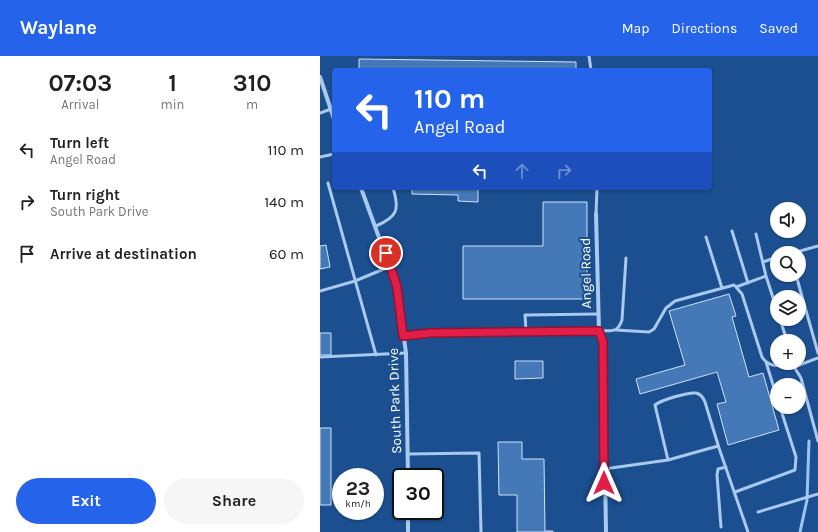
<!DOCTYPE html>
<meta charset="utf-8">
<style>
:root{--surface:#fff;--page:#f6f6f6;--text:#202124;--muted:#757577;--accent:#2563eb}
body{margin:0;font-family:Karla,sans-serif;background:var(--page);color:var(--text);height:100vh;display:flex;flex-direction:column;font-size:15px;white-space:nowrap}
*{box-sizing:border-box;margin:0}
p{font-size:13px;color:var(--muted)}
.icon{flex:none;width:22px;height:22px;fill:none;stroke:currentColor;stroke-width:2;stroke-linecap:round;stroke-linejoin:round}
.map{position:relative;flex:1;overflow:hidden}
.panel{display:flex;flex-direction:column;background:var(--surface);width:320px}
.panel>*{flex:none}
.guide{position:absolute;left:12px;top:12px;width:380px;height:122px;border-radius:4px;box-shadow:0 1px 3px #0004;background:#2563eb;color:#fff;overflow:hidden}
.buttons{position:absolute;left:450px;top:146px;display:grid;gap:8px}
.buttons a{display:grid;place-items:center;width:36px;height:36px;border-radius:50%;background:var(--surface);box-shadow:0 1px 3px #0004;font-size:20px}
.speed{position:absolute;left:12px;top:412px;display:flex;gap:8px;font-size:20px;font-weight:700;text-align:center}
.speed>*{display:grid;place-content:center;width:52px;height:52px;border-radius:50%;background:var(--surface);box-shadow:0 1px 3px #0004;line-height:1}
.speed small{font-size:10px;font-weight:400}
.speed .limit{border:2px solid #111;border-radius:6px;background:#fff;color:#111}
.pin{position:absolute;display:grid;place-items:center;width:34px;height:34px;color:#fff;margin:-17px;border:2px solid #fff;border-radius:50%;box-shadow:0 1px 4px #0007}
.me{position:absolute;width:44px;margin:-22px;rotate:0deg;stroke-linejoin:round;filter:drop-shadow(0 0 3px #0008)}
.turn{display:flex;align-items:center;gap:14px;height:84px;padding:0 16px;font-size:18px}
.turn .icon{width:52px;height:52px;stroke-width:2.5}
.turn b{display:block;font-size:28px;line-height:34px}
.lanes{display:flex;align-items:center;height:38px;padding:0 16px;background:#0003;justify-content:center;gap:20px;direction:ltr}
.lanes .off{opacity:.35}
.eta{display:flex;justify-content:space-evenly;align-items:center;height:68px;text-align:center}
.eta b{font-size:24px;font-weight:700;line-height:28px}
.button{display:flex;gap:8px;margin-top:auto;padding:8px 16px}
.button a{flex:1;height:46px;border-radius:24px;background:var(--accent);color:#fff;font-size:16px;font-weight:700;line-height:46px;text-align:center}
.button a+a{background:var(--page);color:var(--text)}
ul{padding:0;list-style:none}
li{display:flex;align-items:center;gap:12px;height:52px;padding:0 16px}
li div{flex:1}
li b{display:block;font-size:15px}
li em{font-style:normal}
header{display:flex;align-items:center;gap:24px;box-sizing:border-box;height:56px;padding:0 20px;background:var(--accent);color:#fff}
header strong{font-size:19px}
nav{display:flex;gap:22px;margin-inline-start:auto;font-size:14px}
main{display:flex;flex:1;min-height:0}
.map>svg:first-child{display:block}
</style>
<header>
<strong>Waylane</strong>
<nav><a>Map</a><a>Directions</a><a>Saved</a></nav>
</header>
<main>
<section class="panel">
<div class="eta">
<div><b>07:03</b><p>Arrival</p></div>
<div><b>1</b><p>min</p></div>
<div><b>310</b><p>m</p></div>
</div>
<ul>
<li><svg class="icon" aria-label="left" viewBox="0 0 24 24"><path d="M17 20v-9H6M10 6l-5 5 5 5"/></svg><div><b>Turn left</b><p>Angel Road</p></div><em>110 m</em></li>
<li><svg class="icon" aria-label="right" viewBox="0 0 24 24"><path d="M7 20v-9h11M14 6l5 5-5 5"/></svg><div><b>Turn right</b><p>South Park Drive</p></div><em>140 m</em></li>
<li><svg class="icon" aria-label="arrive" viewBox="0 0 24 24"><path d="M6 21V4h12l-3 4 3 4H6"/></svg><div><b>Arrive at destination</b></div><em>60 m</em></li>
</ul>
<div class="button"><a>Exit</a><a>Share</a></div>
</section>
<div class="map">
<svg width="498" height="476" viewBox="0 0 498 476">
<rect width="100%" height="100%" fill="#1b4f8f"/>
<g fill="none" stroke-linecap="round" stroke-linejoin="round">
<path stroke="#9cc4f0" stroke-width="3" d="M480 476 487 444 489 385"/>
</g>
<path fill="#4478b7" stroke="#cfe3fa" d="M39 3 256 6V14H39Z
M92 132H158V146L138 145V139L92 138Z
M223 146H267V243H143V190H223Z
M6 189 10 211 0 213V190Z
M409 238 416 260 412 261 429 321 443 317 459 374 408 389 397 348 406 346 397 316 320 338 316 323 365 309 349 255Z
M0 277H11V299H0Z
M195 305H223V322L195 323Z
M0 372H11V449H0Z
M178 386H202V403H224L225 475H233V476H197V439H179Z"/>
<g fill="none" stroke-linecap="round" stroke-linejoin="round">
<path stroke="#a9c9ee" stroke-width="3" d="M269 0 271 14
M0 57 11 53
M0 101 14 98
M8 127 56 299
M276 158 277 132
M56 170C77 161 80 154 73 132
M412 175 428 227
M386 181 402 232
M473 197 498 190
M443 206 457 201
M476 219 498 297
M446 220 457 254
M416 231 422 238 442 301C450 313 461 309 473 309L481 322 498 385
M0 235 35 225 71 210
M460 263 467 285
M296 274 329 276 334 273 346 252 355 245 414 229 416 231 446 220 436 178
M206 275 205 259 278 258
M279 275C292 274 297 278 302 264L306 202
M0 301 86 297
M446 306 457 342
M474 311 498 302
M88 398 159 397 161 476
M348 404 335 349C341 344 368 336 376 337 381 338 383 341 385 346L399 392 428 476
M284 413 348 404 398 390
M415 436 475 414 476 401 460 351
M438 456 498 438
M401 471 397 419 398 413 406 411"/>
<path stroke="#a9c9ee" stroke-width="4" d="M0 21 14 63
M41 132 77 231 86 297 88 421
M276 158 279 275
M83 280 111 277 279 275 283 286 286 476
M88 476V455"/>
</g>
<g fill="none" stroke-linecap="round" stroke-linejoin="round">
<g stroke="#92132f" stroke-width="10">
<path id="route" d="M66 197 77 231 83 280 110 277 279 275 283 286 284 427"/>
</g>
<use href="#route" stroke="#e11d48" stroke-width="7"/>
</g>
<g text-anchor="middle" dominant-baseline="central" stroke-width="4" stroke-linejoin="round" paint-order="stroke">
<g font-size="14" fill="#fff" stroke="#1b4f8f">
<text transform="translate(266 217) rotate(-91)">Angel Road</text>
<text transform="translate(75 345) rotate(-92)">South Park Drive</text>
</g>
</g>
</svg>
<div class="buttons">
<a><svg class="icon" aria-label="sound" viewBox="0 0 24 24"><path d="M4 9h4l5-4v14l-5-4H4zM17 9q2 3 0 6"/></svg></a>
<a><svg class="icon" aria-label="search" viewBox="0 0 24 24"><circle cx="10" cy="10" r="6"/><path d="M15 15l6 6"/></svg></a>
<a><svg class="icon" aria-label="layers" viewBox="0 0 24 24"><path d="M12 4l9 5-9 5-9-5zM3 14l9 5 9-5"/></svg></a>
<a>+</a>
<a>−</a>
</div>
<div class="speed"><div>23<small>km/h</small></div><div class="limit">30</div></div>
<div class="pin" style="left:66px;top:197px;background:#d93025"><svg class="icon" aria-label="arrive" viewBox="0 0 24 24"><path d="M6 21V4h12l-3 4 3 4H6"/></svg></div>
<svg class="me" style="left:284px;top:427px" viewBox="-20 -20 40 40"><path d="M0-17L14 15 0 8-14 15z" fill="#e11d48" stroke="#fff" stroke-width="4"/></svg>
<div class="guide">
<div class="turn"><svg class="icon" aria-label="left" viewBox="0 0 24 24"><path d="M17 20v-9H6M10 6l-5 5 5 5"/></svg><div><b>110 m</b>Angel Road</div></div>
<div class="lanes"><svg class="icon" aria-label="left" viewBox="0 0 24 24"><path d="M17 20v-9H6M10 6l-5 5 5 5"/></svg><svg class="icon off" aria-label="ahead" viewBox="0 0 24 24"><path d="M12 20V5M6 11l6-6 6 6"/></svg><svg class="icon off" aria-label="right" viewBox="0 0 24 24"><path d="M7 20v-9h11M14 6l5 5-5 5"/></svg></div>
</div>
</div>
</main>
